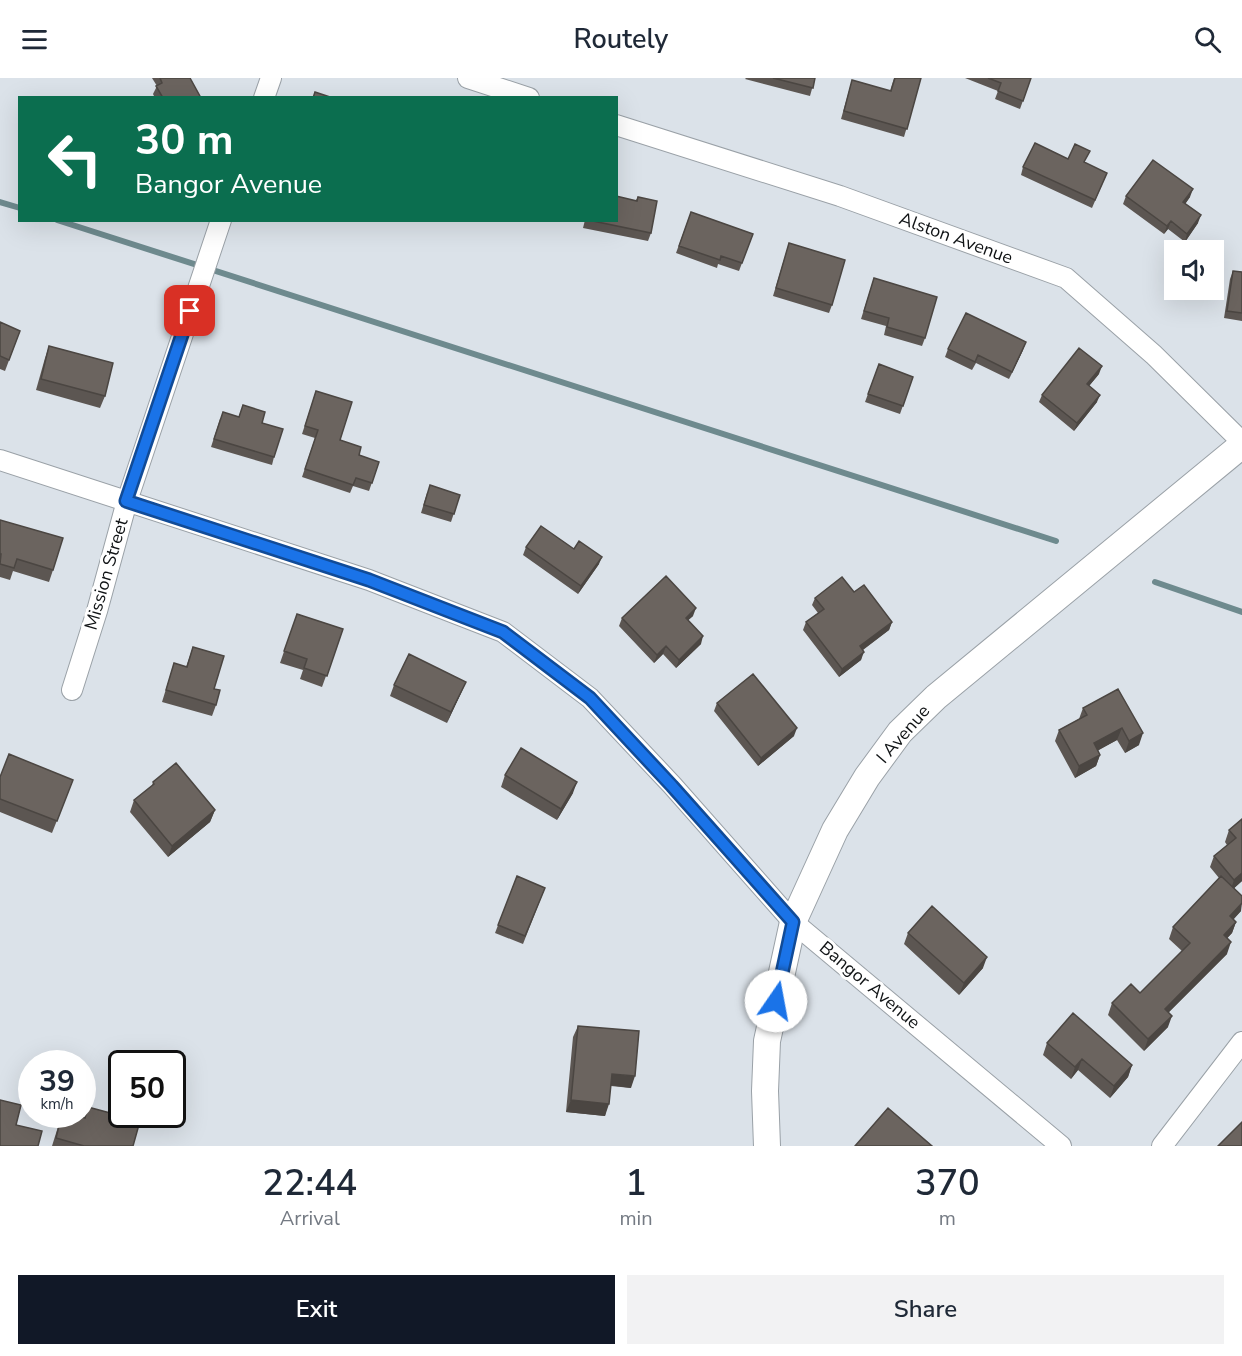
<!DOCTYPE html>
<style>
:root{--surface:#fff;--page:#f2f2f3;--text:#1f2937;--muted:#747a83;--accent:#111827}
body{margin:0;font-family:"Nunito Sans",sans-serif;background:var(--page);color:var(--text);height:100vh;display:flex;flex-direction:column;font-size:22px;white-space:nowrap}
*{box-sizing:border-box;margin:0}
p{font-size:20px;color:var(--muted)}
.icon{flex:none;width:33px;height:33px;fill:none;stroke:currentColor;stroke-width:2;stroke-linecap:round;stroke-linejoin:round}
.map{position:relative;height:1068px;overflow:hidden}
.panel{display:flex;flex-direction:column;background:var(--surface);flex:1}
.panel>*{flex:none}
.banner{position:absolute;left:18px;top:18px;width:600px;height:126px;border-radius:0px;box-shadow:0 6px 24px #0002;background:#0b6e4f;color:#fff;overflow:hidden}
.buttons{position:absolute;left:1164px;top:162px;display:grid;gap:12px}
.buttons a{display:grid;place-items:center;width:60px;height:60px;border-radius:0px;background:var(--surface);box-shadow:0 6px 24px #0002;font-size:30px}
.speed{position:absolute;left:18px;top:972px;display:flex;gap:12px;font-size:30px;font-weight:700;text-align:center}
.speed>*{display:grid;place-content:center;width:78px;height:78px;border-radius:50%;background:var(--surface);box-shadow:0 6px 24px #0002;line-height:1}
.speed small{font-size:15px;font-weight:400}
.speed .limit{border:3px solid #111;border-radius:9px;background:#fff;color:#111}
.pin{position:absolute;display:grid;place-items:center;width:51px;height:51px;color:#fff;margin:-26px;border-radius:12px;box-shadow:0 3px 9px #0006}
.me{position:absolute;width:66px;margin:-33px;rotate:12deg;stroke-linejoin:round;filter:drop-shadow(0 0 4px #0008)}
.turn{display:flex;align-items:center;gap:21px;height:126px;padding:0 18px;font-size:27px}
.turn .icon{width:78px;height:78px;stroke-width:2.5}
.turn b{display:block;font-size:42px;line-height:51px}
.eta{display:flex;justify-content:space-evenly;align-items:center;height:102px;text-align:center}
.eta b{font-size:36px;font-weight:600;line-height:42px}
.button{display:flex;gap:12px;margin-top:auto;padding:12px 18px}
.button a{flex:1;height:69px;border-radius:0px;background:var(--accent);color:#fff;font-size:24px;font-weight:600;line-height:69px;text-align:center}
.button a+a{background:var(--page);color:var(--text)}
header{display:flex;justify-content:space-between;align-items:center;height:78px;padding:0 18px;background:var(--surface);font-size:27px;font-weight:600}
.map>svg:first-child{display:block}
</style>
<header><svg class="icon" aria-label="menu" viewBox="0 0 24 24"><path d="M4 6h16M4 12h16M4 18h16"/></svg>Routely<svg class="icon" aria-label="search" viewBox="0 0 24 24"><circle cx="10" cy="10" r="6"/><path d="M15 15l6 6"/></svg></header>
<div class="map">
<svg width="1242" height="1068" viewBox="0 0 1242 1068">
<rect width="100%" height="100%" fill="#dbe2e9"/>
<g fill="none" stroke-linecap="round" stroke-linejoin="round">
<path stroke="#6e8a8e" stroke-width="6" d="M0 124 20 130
M57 142 1056 463
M1155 504 1242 534"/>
<g stroke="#9aa1a7" stroke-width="22">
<path id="minor" d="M468 0 529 20
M264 20 271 0
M616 47 840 118 1066 200 1154 277 1242 364
M0 382 369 502 503 554 590 620 672 707 793 844 1061 1068
M72 612 97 533 127 423 221 142
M1162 1068 1242 964"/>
</g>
<g stroke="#9aa1a7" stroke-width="28">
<path id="major" d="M767 1068 765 1013 767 963 793 844 835 752 867 699 900 654 936 619 1242 367"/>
</g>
<use href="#minor" stroke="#fff" stroke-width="20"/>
<use href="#major" stroke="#fff" stroke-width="26"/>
</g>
<path fill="#5c5652" d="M152 0H190L201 20H155L153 16 157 8Z
M746 0H815L810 18 745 1Z
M894 0H921L904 59 841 41 852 2 890 13Z
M965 0H1031L1020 31 995 21 998 13Z
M1068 81 1085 85 1107 95 1092 130 1021 97 1023 89Z
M1126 118 1190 119 1185 126 1198 145 1185 164 1168 151 1164 156 1123 126Z
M638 119 651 155 648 163 583 150 585 142H616L636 122Z
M691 134 753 156 739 193 718 186 717 190 676 175Z
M789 165 832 227 829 235 773 218Z
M1233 193 1242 194V243L1224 240 1230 201Z
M874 200 925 260 922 268 884 257 886 248 861 241Z
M0 244 20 253 5 293 0 291Z
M49 268 105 318 100 330 36 312 45 280Z
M948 271 1023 272 1009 301 976 285 972 292 945 279Z
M879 286 913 299 900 336 865 324Z
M1099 296 1089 308 1097 324 1074 353 1039 324 1042 317Z
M316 313 340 362 359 377 379 384 369 413 353 408 350 415 302 399 315 360 302 356Z
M243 327 262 345 274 379 272 387 211 369 220 341 239 338Z
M427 415 460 417 451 444 421 435Z
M0 442 53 492 49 504 13 493 10 502 0 499Z
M526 469 574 471 599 486 578 516 523 477Z
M854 514 892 544 889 552 863 572 861 582 839 599 803 552 806 544 818 535 812 527 815 520Z
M297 536 343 551 322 609 300 601 303 592 280 585Z
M693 538 688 542 701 566 676 590 663 576 654 585 619 548 622 540Z
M193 569 214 611 216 627 212 638 162 624 174 585 186 589Z
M466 604 461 615 447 645 390 618 394 607Z
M1118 611 1139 667 1125 675 1117 662 1098 672 1100 677 1096 688 1075 700 1055 663 1059 652 1079 641 1083 630Z
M717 625 794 658 758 688 714 633Z
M505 697 573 715 557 742 501 709Z
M0 699 73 702 52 755 0 734Z
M153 704 215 732 210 744 168 779 130 734 134 722 152 708Z
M1242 741V803L1234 810 1241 833 1233 841 1236 844 1232 855 1227 860V876L1168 935V949L1144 973 1108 937 1112 925 1140 915 1182 873 1169 861 1173 849 1219 800 1210 789 1214 778 1227 767 1225 764 1229 752Z
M517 798 545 810 523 866 495 855Z
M908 855 983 890 959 917 904 866Z
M578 948 631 1010 611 1008 605 1038 566 1034 573 959Z
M1047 965 1132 987 1128 999 1110 1020 1078 992 1071 1001 1043 977Z
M88 1029 133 1068H52L62 1036 84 1040Z"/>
<path fill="#4b4642" d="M1193 111 1190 119 1181 132 1183 124Z
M1201 137 1198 145 1185 164 1187 156Z
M1171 143 1168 151 1164 156 1167 148Z
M1026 264 1023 272 1009 301 1012 294Z
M1102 288 1099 296 1084 314 1087 306Z
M1100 317 1097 324 1074 353 1077 345Z
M602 479 599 486 578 516 581 508Z
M696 530 693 538 683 547 686 540Z
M892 544 889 552 857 576 860 568Z
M703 558 701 566 676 590 679 582Z
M666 568 663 576 654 585 657 577Z
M864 574 861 582 839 599 842 591Z
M466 604 461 615 447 645 451 634Z
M797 650 794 658 758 688 761 680Z
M1122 650 1117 662 1090 677 1094 665Z
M1143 655 1139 667 1125 675 1129 663Z
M1100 677 1096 688 1075 700 1079 688Z
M577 704 573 715 557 742 561 731Z
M215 732 210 744 168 779 172 768Z
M1242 795V803L1230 814 1234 802Z
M1242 825 1241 833 1226 850 1230 838Z
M1236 844 1232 855 1220 868 1224 857Z
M1231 864 1227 876 1160 943 1165 931Z
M987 879 983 890 959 917 964 905Z
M1172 938 1168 949 1144 973 1148 961Z
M1082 981 1078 992 1071 1001 1075 989Z
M1132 987 1128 999 1110 1020 1114 1008Z
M612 996 635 998 631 1010 608 1007Z
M571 1022 609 1026 605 1038 566 1034Z"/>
<path fill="#6b645f" stroke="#4b4642" stroke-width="1.5" d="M160 0H190L201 20H163L156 8 162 5Z
M773 0H815L813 10Z
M895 0H921L907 51 844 33 852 2 891 13Z
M988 0H1031L1023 23 998 13 1001 5Z
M315 14 333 20H313Z
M1035 65 1068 81 1075 66 1090 73 1084 84 1107 95 1095 122 1023 89Z
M1153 82 1193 111 1183 124 1201 137 1187 156 1171 143 1167 148 1126 118Z
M616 118 637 123 638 119 657 123 651 155 588 142H616Z
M691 134 753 156 742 185 721 178 720 182 679 168Z
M789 165 845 182 832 227 776 210Z
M1233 193 1242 194V235L1227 233Z
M874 200 937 219 925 260 887 249 889 240 864 233Z
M966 235 1026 264 1012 294 978 277 975 284 948 271Z
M0 244 20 253 9 282 0 278Z
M49 268 113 285 105 318 41 301Z
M1079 270 1102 288 1087 306 1100 317 1077 345 1042 317Z
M879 286 913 299 903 328 868 316Z
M316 313 352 324 340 362 361 369 359 377 379 384 372 405 356 400 353 407 305 391 318 352 305 348Z
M243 327 265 334 262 345 283 351 274 379 214 361 223 334 239 339Z
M430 407 460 417 454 436 424 427Z
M0 442 63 460 53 492 17 481 14 490 0 486 1 476H0Z
M541 448 574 471 579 463 602 479 581 508 526 469Z
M666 498 696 530 686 540 703 558 679 582 666 568 657 577 622 540Z
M842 499 854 514 864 507 892 544 860 568 864 574 842 591 806 544 824 531 815 520Z
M297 536 343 551 327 598 304 590 307 581 284 573Z
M193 569 224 578 214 611 220 612 216 627 166 612 174 585 187 589Z
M409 576 466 604 451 634 394 607Z
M753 596 797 650 761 680 717 625Z
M1118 611 1143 655 1129 663 1122 650 1094 665 1100 677 1079 688 1059 652 1087 637 1083 630Z
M521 670 577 704 561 731 505 697Z
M9 676 73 702 57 743 0 721V699Z
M176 685 215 732 172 768 134 722 154 706 153 704Z
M1242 741V795L1234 802 1214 778 1236 760 1229 752Z
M517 798 545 810 525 858 498 847Z
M1221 798 1242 818V825L1230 838 1236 844 1224 857 1231 864 1165 931 1172 938 1148 961 1112 925 1131 906 1140 915 1190 865 1173 849Z
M932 828 987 879 964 905 908 855Z
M1073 935 1132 987 1114 1008 1082 981 1075 989 1047 965Z
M578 948 639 953 635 998 612 996 609 1026 571 1022Z
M0 1022 21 1027 16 1047 42 1053 38 1068H0Z
M88 1029 140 1043 133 1068H84L56 1060 62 1036H73L85 1040Z
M888 1030 932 1068H855Z
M1242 1044V1068H1218Z"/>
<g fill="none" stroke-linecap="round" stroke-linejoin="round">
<g stroke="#114b97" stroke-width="15">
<path id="route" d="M190 233 126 423 369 502 503 554 590 620 672 708 793 844 776 923"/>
</g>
<use href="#route" stroke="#1a73e8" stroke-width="10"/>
</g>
<g text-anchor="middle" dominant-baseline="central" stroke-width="6" stroke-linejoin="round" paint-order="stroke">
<g font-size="18" fill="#101315" stroke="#fff">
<text transform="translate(956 160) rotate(20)">Alston Avenue</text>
<text transform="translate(106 496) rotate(-74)">Mission Street</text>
<text transform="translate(903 656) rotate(-49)">I Avenue</text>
<text transform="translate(870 907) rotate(40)">Bangor Avenue</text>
</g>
</g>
</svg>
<div class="buttons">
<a><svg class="icon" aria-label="sound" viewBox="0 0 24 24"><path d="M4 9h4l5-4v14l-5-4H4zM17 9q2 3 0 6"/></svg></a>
</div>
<div class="speed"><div>39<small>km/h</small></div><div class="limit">50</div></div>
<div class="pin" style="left:190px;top:233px;background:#d93025"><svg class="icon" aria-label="arrive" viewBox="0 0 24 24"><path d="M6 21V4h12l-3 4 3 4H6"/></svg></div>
<svg class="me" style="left:776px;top:923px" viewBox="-20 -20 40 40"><circle r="19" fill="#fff"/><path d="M0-13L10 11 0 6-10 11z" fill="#1a73e8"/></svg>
<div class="banner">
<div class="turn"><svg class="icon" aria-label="left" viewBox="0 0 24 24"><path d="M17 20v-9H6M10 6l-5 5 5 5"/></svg><div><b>30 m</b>Bangor Avenue</div></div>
</div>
</div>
<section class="panel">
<div class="eta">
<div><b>22:44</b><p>Arrival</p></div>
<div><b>1</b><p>min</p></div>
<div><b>370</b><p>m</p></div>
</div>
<div class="button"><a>Exit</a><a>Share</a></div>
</section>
